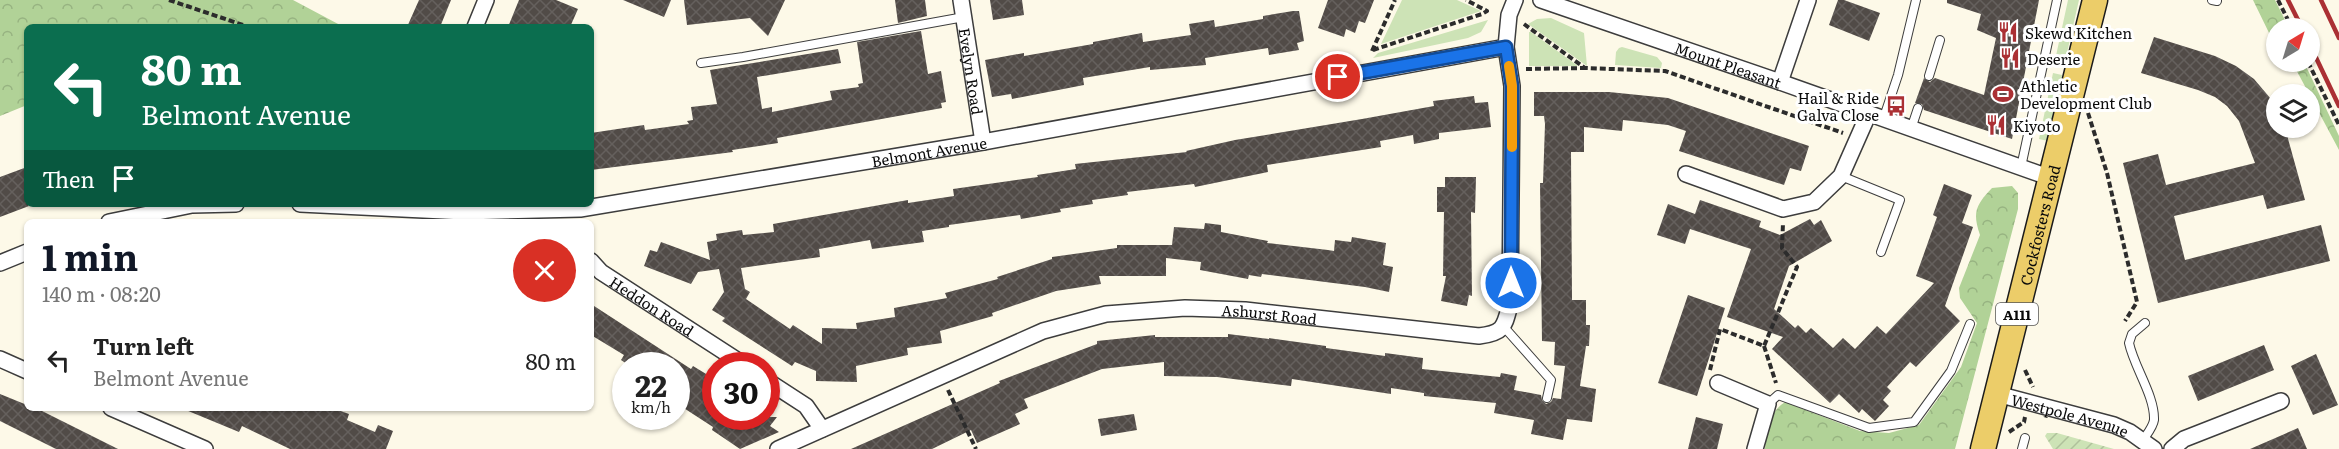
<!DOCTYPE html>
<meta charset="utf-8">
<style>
:root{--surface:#fff;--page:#f2f2f2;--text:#222;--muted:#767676;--accent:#111827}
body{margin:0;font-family:Literata,serif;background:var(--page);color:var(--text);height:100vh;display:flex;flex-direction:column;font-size:22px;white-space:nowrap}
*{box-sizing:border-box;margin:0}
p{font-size:20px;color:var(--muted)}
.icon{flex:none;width:33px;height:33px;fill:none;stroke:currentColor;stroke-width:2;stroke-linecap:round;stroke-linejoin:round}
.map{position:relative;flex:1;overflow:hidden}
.side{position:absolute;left:24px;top:219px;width:570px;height:192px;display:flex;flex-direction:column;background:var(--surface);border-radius:9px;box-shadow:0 2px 4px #0004}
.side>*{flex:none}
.banner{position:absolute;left:24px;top:24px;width:570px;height:183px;border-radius:9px;box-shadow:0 2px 4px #0004;background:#0b6e4f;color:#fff;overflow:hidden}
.needle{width:39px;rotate:38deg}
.fabs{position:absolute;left:2266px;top:18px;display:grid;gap:12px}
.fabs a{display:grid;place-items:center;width:54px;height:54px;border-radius:50%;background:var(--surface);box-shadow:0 2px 4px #0004;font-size:30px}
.speed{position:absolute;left:612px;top:352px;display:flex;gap:12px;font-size:30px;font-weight:700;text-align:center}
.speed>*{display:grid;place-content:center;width:78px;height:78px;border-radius:50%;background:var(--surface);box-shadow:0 2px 4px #0004;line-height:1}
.speed small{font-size:15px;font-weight:400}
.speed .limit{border:9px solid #d22;background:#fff;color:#111}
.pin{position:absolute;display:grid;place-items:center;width:51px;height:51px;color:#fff;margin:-26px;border:3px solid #fff;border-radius:50%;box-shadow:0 2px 6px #0007}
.me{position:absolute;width:66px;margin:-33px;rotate:0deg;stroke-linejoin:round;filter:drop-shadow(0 0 4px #0008)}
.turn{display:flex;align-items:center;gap:21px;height:126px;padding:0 18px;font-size:27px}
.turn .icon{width:78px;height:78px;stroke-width:2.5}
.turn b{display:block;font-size:42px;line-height:51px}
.then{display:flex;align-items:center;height:57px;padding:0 18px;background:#0003;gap:12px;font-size:22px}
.round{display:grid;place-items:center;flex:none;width:63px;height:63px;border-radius:32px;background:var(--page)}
.overview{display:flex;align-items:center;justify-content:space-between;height:102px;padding:0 18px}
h1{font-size:36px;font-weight:700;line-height:45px;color:var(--accent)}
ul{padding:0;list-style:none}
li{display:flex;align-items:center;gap:18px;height:78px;padding:0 18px}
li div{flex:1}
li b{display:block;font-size:22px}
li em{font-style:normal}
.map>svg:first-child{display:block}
</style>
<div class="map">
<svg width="2339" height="449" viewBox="0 0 2339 449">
<defs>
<pattern id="forest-crowns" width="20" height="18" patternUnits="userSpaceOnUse" patternTransform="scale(1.5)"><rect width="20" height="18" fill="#b1d297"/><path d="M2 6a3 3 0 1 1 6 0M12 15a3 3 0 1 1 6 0" fill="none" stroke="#97b381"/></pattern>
<pattern id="garden-furrows" width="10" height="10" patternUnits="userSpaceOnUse" patternTransform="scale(1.5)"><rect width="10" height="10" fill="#cde3b6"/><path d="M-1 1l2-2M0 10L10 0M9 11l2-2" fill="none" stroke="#afc19b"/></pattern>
<pattern id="building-cross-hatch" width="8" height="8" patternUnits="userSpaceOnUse" patternTransform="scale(1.5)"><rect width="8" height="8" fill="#514b47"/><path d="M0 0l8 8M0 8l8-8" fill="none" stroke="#65605d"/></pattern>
</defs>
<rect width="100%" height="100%" fill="#fdf9e8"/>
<path fill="#cde3b6" d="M1402 0H1457L1481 11 1381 44Z
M2068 0H2079L2064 66 2054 65Z
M1551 18 1584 33 1587 66 1528 24 1537 19Z
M1488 20 1481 32 1468 38 1373 58 1378 53Z
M1529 32H1531L1578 66H1529Z
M1622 47 1657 57 1662 63 1661 68 1615 65 1616 52 1619 48Z
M2053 73 2062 75 2048 141 2039 139Z"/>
<path fill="url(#forest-crowns)" d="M0 0H293L340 25 27 27V105L0 116Z
M2253 0H2275L2289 28H2277V40L2272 39Z
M2292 62H2304L2339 136V150Z
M2012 186 2018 193V209L1955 449H1765C1766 432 1769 412 1785 402L1860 431 1889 433 1919 425 1961 367 1977 323 1960 298 1959 288 1980 235C1972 212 1976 205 1992 188Z"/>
<path fill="url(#garden-furrows)" d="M2047 433H2057L2114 449H2053L2045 436Z"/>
<path fill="url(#building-cross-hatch)" d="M419 0H451L440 27H407Z
M519 0H556L578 9 570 27H508Z
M623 0H671L664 17Z
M684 0H785L768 36 750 18 687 25Z
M895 0H925L927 16 898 23Z
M990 0H1022L1024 15 993 20Z
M1328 0H1374L1365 23 1359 21 1355 33 1346 29 1344 37 1318 28Z
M1838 0H1844L1880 13 1869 41 1829 25Z
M1947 0H2039L2012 139 1924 110 1922 104 1915 103 1924 78 1930 82 1935 78 1984 95 1996 38 1977 30 1981 14 1947 3Z
M1293 11H1299L1304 41 1297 43 1299 50 1269 55 1268 48 1205 58 1206 65 1150 70V67L1083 78 1084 85 1012 99 1011 94 992 97 985 60 1024 53V56L1093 44V42L1142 33 1143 42 1191 35 1189 24 1214 20 1215 27 1263 19V16Z
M921 31 928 74 941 71 946 102 941 103 942 108 777 138 778 143 732 150 733 152 591 170V133L644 125 645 130 689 124 687 121 693 120 691 107 717 104 710 70 838 49 841 63 757 77 762 109 772 107V112L832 100 830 91 859 87 858 84 863 83 857 42Z
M2154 37 2215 56 2236 66 2254 79 2271 99 2277 110V128H2285L2305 200 2267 209 2263 195 2174 216 2185 260 2321 225 2330 261 2158 303 2123 163 2158 154 2166 185 2255 163 2239 121 2227 106 2215 97 2198 90 2141 73Z
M1534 92H1609L1668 98 1809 146 1801 171 1790 168 1784 185 1679 151 1686 131 1668 125 1623 120 1622 131 1584 127V152H1571L1572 300H1586V325H1590L1589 346H1586L1580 386 1596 389 1592 422 1567 419 1563 440 1531 434 1534 420 1494 413 1496 403 1424 396V393L1391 388V394L1292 379 1291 386 1217 377 1164 376V362L1102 369 1024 399 1028 408 1015 414 1020 424 977 443 971 430 932 449H851L1000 383 999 381 1097 344V341L1155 335V337H1228V334L1269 339V338L1326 346V348L1385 356V353L1423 358 1422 369 1500 377 1501 373 1517 376 1514 390 1541 395 1542 400 1546 404 1551 402 1553 398 1561 399 1565 366 1554 365 1555 342 1542 341 1540 183H1543L1545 124 1544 116H1534Z
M1474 96 1475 103 1488 102 1491 127 1439 133V139L1414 144 1413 135 1380 141 1381 147 1267 165 1268 172 1195 187 1194 184 1127 192 1128 195 1092 200 1093 204 1060 209 1061 212 1021 219 1020 215 949 225V227L922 231 924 242 872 249 870 240 819 249 820 257 741 268 745 289 750 292 746 299 790 329 793 325 822 344V328L857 329 856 323 895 317 894 308 947 298 945 293 998 279 997 277 1052 259V257L1117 248V245H1172L1174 227 1204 229 1205 223 1221 225V232L1268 241 1267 243 1328 250 1334 251 1335 240 1351 242 1352 237 1386 243 1383 265 1393 267 1389 292 1365 287 1262 274 1261 277 1249 275 1248 279 1200 270 1201 262 1166 258V276H1099L1101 284 1056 291 992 313 993 316 940 331 942 343 907 348 908 355 856 366 857 382 816 381V371L795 362 792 366 722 321 725 318 712 310 724 292 719 269 698 272 691 284 644 266 650 250 657 252 661 242 710 260 707 242 717 240 716 234 742 230 743 235 774 232 773 224 908 200V203L954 196 953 189 1038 177 1037 175 1076 169 1075 164 1187 152 1186 151 1235 140 1362 119 1434 106 1433 101Z
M27 167V204L29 206 0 217V177Z
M1445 177H1476L1475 213 1471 212 1472 296 1469 295 1467 306 1441 301 1446 276H1443L1444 212H1437V187H1445Z
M1944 184 1972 195 1962 223 1973 227 1945 306 1960 321 1916 367 1910 362 1887 387 1891 391 1883 400 1889 406 1875 421 1862 409 1859 413 1839 394 1830 403 1772 349 1783 337 1727 317 1751 249 1690 229 1685 244 1657 235 1668 204 1695 214 1700 200 1761 221 1759 227 1780 235 1810 219 1814 225 1821 220 1832 241 1789 266 1774 309 1795 328 1798 325 1806 333 1811 328 1833 348 1843 338 1855 349 1877 326 1886 334 1934 283 1916 276 1937 217 1933 215Z
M1688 295 1725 308 1697 396 1658 383Z
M591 304 691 369 693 366 716 380V417H777L770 426 779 432 740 449 712 430 713 427 676 403V366H630L621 360 624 355 591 335Z
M2264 345 2274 370 2198 401 2188 376Z
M2316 354 2338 405 2313 415 2291 366Z
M0 394 27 405V408H36L118 449H56L0 421Z
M181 408H332L349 414 347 420 375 432 378 425 393 431 386 449H290L242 426 239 432Z
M1134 414 1137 430 1101 436 1098 419Z
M1696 417 1723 424 1717 449H1688Z
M2298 428 2307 449H2250Z"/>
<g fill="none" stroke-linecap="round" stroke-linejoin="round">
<g stroke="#3d3d3d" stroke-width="10">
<path id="lane" d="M2212 0 2217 1
M701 63 743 57 964 17
M1929 76 1940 40
M1883 120 1898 75 1916 0
M1911 129 1918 108
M2021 167 2057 0
M1841 176 1900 200 1881 252
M1504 327 1551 380 1547 398
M1768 404 1778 395 1869 428 1914 422 1951 371 1970 324
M2143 440C2147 434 2153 427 2154 420 2155 396 2134 367 2129 343L2132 334 2145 323
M2022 449 2025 438"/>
</g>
<g stroke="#3d3d3d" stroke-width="18">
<g id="street">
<path id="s1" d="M961 0 983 142"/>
<path id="s2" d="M1541 0 1780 82 2051 178"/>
<path d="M475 27 486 0"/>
<path d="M1780 82 1808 0"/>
<path d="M1686 174 1783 209 1814 202 1841 176 1868 115"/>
<path id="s3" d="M300 204 464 212 580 209 983 142 1506 47 1509 15 1515 0"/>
<path d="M109 222 192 205 236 204"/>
<path id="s4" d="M591 261 601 272 746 366"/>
<path d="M0 263 27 252"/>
<path d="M0 359 27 371"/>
<path d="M766 380 806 406 822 429"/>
<path d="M1718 383 1768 404 1755 449"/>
<path id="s5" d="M1997 394 2114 425 2130 432 2154 449"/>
<path d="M111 408 205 449"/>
<path id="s6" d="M778 449 1043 331 1106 314 1185 308 1245 310 1479 336C1504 333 1504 327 1510 305L1512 86 1506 47"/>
<path d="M2172 449 2184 439 2281 401"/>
</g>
</g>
<g stroke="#1b1b1b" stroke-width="27">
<g id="primary">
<path id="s7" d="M1983 449 2095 0"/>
</g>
</g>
<path stroke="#2c2c2c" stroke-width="4" stroke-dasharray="6 3" stroke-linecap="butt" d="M169 0 249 27
M2278 0 2292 28
M1524 24 1585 68 1665 71 1843 133
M1373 50 1482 14 1487 11 1466 0
M1372 51 1395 0
M2308 62 2339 125
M1526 69 1585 68
M2088 113 2107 173 2137 302 2125 321
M1764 346 1776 383
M1710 370 1720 329 1764 346 1797 267 1782 248 1783 223
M2025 370 2033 387
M948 390 976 449
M2009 432 2024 422 2025 417"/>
<use href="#lane" stroke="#fff" stroke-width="8"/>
<use href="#street" stroke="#fff" stroke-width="15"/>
<use href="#primary" stroke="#eccd69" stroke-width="24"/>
<path stroke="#ab3034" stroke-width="4.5" d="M2288 0 2302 28
M2321 0 2339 38
M2310 45 2339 106"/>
</g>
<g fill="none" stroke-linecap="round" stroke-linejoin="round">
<g stroke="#114b97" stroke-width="15">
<path id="route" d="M1338 77 1506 47 1512 86 1511 283"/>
</g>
<use href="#route" stroke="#1a73e8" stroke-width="10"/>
<path stroke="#f59e0b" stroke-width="10" d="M1509 66 1512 86V147"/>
</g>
<defs>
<g id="restaurant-bare" transform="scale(1.62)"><path d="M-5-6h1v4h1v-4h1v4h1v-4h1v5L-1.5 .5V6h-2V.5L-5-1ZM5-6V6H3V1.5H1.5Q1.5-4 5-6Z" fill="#ab3034" stroke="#fff" stroke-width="2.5" paint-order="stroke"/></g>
<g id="stadium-bare" transform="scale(1.62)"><path d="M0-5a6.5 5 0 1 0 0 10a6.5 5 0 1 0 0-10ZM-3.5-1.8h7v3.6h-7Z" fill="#ab3034" stroke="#fff" stroke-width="2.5" paint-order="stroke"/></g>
<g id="bus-bare" transform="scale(1.62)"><path d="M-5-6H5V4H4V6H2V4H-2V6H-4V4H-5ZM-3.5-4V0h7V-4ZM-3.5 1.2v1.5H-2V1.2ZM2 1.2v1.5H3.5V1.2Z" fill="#ab3034" stroke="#fff" stroke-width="2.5" paint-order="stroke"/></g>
</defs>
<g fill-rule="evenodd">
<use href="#restaurant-bare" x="2008" y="32"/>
<use href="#restaurant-bare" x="2010" y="58"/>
<use href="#stadium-bare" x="2003" y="94"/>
<use href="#bus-bare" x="1896" y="106"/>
<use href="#restaurant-bare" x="1996" y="125"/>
</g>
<g text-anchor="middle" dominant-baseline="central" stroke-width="6" stroke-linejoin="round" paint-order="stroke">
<rect fill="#fff" stroke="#545454" stroke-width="1.5" x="1996" y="303" width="42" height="22" rx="4.5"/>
<g font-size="14" font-weight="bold" fill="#0a0a0a">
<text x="2017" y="314">A111</text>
</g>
<g font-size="15" fill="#0a0a0a" stroke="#fff" text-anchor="start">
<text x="2025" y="32">Skewd Kitchen</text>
<text x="2027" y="58">Deserie</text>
<text x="2020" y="85">Athletic<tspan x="2020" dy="17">Development Club</tspan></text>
<text x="1879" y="97" text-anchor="end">Hail &amp; Ride<tspan x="1879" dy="17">Galva Close</tspan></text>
<text x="2013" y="125">Kiyoto</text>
</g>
<g font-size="15" fill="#0a0a0a" stroke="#fff">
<text stroke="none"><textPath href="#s2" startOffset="198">Mount Pleasant</textPath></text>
<text stroke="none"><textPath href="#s1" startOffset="72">Evelyn Road</textPath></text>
<text stroke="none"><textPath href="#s3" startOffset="634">Belmont Avenue</textPath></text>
<text stroke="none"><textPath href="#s7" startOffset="231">Cockfosters Road</textPath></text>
<text stroke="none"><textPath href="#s4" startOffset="76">Heddon Road</textPath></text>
<text stroke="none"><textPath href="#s6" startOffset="519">Ashurst Road</textPath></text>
<text stroke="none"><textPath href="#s5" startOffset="76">Westpole Avenue</textPath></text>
</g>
</g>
</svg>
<div class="fabs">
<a><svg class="needle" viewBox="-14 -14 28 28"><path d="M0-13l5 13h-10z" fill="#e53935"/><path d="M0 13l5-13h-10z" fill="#767676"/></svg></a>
<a><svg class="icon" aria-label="layers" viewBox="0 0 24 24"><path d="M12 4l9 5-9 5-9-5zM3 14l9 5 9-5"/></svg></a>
</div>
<div class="speed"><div>22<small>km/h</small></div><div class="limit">30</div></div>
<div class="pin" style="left:1338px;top:77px;background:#d93025"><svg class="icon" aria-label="arrive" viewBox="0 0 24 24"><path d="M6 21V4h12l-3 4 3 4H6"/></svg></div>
<svg class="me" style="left:1511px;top:283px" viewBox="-20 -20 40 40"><circle r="17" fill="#1a73e8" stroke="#fff" stroke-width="3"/><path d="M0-11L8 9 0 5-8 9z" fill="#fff"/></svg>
<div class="banner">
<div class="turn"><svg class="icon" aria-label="left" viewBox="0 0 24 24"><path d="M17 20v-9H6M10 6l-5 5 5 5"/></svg><div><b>80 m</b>Belmont Avenue</div></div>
<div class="then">Then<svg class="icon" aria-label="arrive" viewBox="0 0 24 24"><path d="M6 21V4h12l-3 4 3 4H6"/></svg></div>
</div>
<section class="side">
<div class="overview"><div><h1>1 min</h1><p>140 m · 08:20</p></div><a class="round" style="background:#d93025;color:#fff"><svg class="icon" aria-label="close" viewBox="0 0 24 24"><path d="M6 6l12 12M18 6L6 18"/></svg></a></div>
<ul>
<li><svg class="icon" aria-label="left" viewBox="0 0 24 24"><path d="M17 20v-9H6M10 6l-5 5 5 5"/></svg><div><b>Turn left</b><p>Belmont Avenue</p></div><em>80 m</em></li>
</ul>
</section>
</div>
